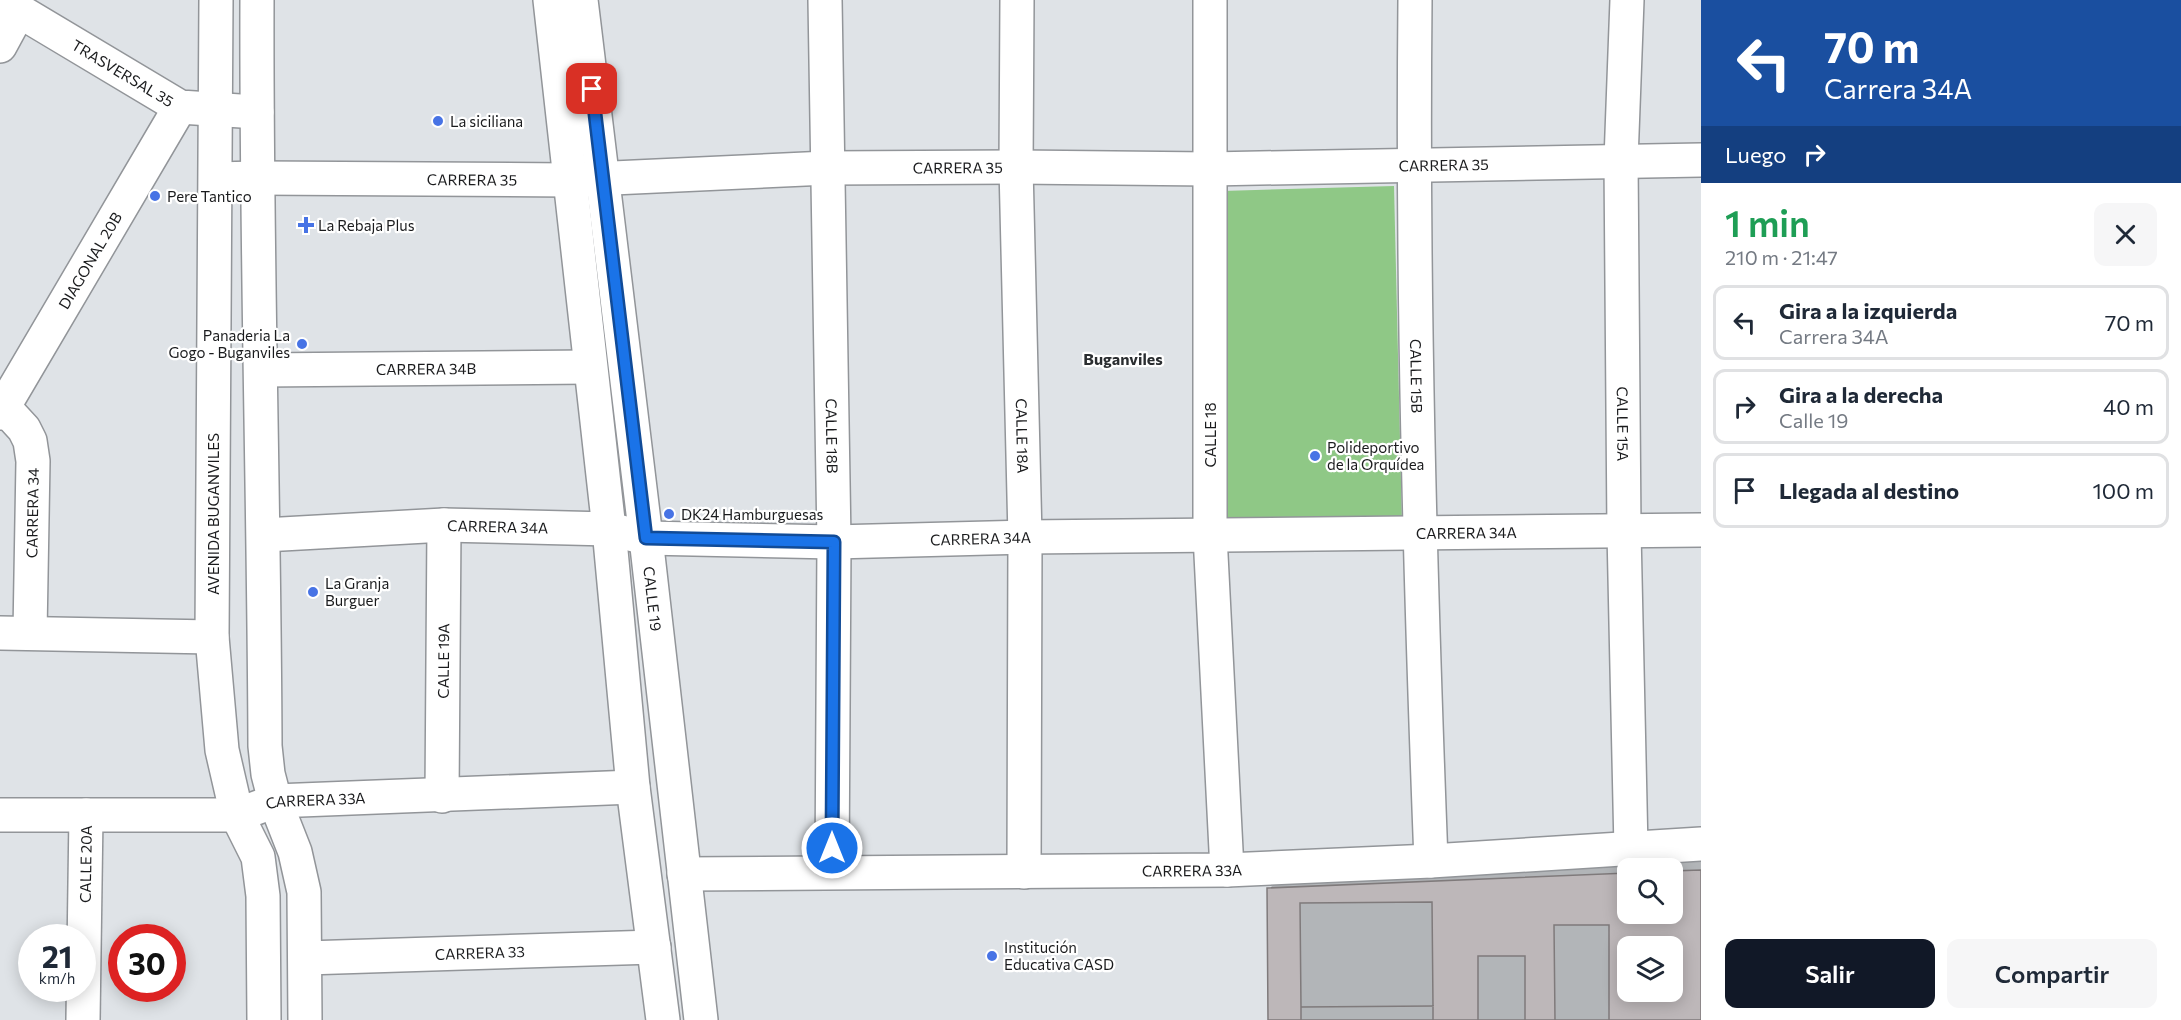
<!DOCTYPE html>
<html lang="es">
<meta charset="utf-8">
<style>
:root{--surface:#fff;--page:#f6f6f7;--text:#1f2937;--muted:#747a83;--line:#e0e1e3;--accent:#111827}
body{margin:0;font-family:Commissioner,sans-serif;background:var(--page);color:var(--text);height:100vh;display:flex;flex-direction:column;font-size:22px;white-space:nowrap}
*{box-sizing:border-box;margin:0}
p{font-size:20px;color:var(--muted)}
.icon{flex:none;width:33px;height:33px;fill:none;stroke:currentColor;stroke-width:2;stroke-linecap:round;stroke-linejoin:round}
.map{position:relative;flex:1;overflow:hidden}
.panel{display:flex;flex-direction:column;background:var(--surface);width:480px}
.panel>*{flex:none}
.banner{background:#1a4fa0;color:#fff;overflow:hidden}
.fabs{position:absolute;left:1617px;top:858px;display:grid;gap:12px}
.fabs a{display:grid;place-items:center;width:66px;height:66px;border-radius:12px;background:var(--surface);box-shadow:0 3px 15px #0003;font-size:30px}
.speed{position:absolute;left:18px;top:924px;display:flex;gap:12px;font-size:30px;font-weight:700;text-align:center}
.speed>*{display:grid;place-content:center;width:78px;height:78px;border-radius:50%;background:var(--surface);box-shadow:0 3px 15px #0003;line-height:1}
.speed small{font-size:15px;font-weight:400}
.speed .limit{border:9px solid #d22;background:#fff;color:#111}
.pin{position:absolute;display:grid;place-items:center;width:51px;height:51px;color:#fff;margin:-26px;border-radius:12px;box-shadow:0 3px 9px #0006}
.me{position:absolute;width:66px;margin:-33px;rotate:0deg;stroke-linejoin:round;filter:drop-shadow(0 0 4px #0008)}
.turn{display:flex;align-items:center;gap:21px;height:126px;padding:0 24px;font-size:27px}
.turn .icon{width:78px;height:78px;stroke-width:2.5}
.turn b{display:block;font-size:42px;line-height:51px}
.then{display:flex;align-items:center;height:57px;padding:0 24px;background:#0003;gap:12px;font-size:22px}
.round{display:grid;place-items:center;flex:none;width:63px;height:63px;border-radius:12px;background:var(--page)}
.head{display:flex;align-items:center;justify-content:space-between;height:102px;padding:0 24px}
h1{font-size:36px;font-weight:600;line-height:45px;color:#1e9e55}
.primary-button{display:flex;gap:12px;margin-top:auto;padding:12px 24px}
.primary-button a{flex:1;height:69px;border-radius:12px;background:var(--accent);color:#fff;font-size:24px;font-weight:600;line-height:69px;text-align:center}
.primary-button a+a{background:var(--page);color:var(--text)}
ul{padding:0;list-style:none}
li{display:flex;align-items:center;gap:18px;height:75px;margin:0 12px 9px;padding:0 12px;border:3px solid var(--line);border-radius:12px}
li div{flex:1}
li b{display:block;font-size:22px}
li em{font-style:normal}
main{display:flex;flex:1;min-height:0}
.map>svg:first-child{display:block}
</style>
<main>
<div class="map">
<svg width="1701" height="1020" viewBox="0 0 1701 1020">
<rect width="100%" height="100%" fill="#dfe3e7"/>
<path fill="#8fc886" d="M1394 186 1402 524 1223 525 1222 191Z"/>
<path fill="#0003" fill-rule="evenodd" d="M1701 856V1020H1270L1269 889 1284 874ZM1628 868H1672V914H1628ZM1628 946H1672V992H1628Z"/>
<path fill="#bdb7b9" stroke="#7f7a7b" stroke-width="1.5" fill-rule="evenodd" d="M1701 870V1020H1268L1267 888 1628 873V914H1672V871ZM1628 946H1672V992H1628Z
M1432 902 1433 1006 1301 1007 1300 903Z
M1554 925H1609V1020H1555Z
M1478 956H1525V1020H1478Z
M1433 1006V1020H1301V1007Z"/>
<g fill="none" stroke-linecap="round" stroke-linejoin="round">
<g stroke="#929599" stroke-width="36">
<g id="minor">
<path id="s1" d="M1 0 180 107 257 112"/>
<path d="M550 0 609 529 633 787 663 1020"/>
<path id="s2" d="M581 0 646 538 701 1020"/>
<path id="s3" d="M825 0 834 542 832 872"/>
<path id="s4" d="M1017 0 1016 167 1025 537 1024 872"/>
<path d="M1210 0V535L1227 870"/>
<path id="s5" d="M1415 0C1412 287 1420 574 1431 861"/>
<path id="s6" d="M1627 0 1621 160 1624 532 1631 849"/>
<path d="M0 46 19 11"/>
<path id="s7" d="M216 179 257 178 570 180 827 168 1016 167 1210 169 1701 160"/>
<path id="s8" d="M261 370 590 367"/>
<path d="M0 403 24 429 30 441 33 461 30 633"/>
<path id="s9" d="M0 413 180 107"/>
<path id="s10" d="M264 535 444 525 609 529 646 538 834 542 1025 537 1701 530"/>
<path d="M0 633 212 637"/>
<path id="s11" d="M442 796 444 525"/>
<path id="s12" d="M0 815H237L275 801 633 787"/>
<path id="s13" d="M684 874 1227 870 1431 861 1701 844"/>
<path id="s14" d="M306 958 654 947"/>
<path id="s15" d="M83 1020 86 815"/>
</g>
</g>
<g stroke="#929599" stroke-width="36">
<path id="major" d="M216 0 212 637 222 750 237 815 258 857 263 896 264 1020
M257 0C256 249 264 497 265 746L268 774 275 801 295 852 304 892 305 1020"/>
</g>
<use href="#minor" stroke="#fff" stroke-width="33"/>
<use href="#major" stroke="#fff" stroke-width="33"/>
</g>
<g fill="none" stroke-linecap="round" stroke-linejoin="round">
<g stroke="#114b97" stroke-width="15">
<path id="route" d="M592 89 646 538 834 542 832 848"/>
</g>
<use href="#route" stroke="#1a73e8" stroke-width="10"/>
</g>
<g fill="#4773e5" stroke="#fff" stroke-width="2">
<circle cx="438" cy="121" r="6"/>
<circle cx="155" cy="196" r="6"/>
<path d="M303 216h6v6h6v6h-6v6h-6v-6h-6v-6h6z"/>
<circle cx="302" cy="344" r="6"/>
<circle cx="1315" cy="456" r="6"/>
<circle cx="669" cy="514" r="6"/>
<circle cx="313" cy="592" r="6"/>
<circle cx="992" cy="956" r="6"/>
</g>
<g text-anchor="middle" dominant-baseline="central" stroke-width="4.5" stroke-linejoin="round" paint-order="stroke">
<g font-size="15" fill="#1a1b1d" stroke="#fff">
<text stroke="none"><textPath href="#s1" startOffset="142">TRASVERSAL 35</textPath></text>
<text stroke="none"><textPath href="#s7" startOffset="1228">CARRERA 35</textPath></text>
<text stroke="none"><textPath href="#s7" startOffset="742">CARRERA 35</textPath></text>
<text stroke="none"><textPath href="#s7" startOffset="256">CARRERA 35</textPath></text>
<text stroke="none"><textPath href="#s9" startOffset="177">DIAGONAL 20B</textPath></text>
<text stroke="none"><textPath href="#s8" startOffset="165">CARRERA 34B</textPath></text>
<text stroke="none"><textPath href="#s5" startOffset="376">CALLE 15B</textPath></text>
<text stroke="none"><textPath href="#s6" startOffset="424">CALLE 15A</textPath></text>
<text transform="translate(1210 435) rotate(-90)">CALLE 18</text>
<text stroke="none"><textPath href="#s3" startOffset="436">CALLE 18B</textPath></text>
<text stroke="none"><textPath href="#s4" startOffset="436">CALLE 18A</textPath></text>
<text transform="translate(32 513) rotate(-89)">CARRERA 34</text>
<text transform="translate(213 514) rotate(-90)">AVENIDA BUGANVILES</text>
<text stroke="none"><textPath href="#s10" startOffset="234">CARRERA 34A</textPath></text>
<text stroke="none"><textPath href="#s10" startOffset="1204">CARRERA 34A</textPath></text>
<text stroke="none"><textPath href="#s10" startOffset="718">CARRERA 34A</textPath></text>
<text stroke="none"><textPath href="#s2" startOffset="603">CALLE 19</textPath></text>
<text stroke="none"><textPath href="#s11" startOffset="135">CALLE 19A</textPath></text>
<text stroke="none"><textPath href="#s12" startOffset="318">CARRERA 33A</textPath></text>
<text stroke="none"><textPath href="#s15" startOffset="156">CALLE 20A</textPath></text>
<text stroke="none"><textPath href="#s13" startOffset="508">CARRERA 33A</textPath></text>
<text stroke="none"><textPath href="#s14" startOffset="174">CARRERA 33</textPath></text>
</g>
<g font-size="15" fill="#1a1b1d" stroke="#fff" text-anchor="start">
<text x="450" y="121">La siciliana</text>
<text x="167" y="196">Pere Tantico</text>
<text x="318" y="225">La Rebaja Plus</text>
<text x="290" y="335" text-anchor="end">Panaderia La<tspan x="290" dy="17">Gogo - Buganviles</tspan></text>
<text x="1327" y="447">Polideportivo<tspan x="1327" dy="17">de la Orquídea</tspan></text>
<text x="681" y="514">DK24 Hamburguesas</text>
<text x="325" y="583">La Granja<tspan x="325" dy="17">Burguer</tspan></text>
<text x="1004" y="947">Institución<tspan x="1004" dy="17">Educativa CASD</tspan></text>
</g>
<g font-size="16" font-weight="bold" fill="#2a2d30" stroke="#fff">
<text x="1123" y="358">Buganviles</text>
</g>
</g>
</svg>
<div class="fabs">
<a><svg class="icon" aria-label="search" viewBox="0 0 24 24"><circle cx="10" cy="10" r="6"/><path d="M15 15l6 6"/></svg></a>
<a><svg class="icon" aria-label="layers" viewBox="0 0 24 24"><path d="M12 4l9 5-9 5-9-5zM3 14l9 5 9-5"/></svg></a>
</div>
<div class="speed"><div>21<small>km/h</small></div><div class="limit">30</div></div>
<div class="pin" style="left:592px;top:89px;background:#d93025"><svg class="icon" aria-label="arrive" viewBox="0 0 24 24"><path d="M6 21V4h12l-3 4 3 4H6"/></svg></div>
<svg class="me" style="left:832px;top:848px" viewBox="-20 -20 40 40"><circle r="17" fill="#1a73e8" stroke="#fff" stroke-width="3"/><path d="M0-11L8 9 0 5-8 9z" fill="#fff"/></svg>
</div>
<section class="panel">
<div class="banner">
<div class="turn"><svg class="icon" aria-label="left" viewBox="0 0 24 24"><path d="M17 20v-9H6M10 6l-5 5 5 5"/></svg><div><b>70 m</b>Carrera 34A</div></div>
<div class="then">Luego<svg class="icon" aria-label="right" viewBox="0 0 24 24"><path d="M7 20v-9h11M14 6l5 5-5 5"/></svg></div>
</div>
<div class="head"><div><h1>1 min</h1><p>210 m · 21:47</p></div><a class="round"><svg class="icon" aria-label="close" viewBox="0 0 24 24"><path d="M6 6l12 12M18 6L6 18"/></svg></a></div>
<ul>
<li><svg class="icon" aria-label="left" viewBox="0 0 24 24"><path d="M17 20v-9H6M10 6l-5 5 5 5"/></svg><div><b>Gira a la izquierda</b><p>Carrera 34A</p></div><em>70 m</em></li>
<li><svg class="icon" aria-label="right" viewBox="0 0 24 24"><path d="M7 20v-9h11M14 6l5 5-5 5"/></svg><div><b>Gira a la derecha</b><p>Calle 19</p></div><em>40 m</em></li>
<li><svg class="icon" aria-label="arrive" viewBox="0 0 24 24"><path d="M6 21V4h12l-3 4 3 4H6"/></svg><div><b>Llegada al destino</b></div><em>100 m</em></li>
</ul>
<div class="primary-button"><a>Salir</a><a>Compartir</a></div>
</section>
</main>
